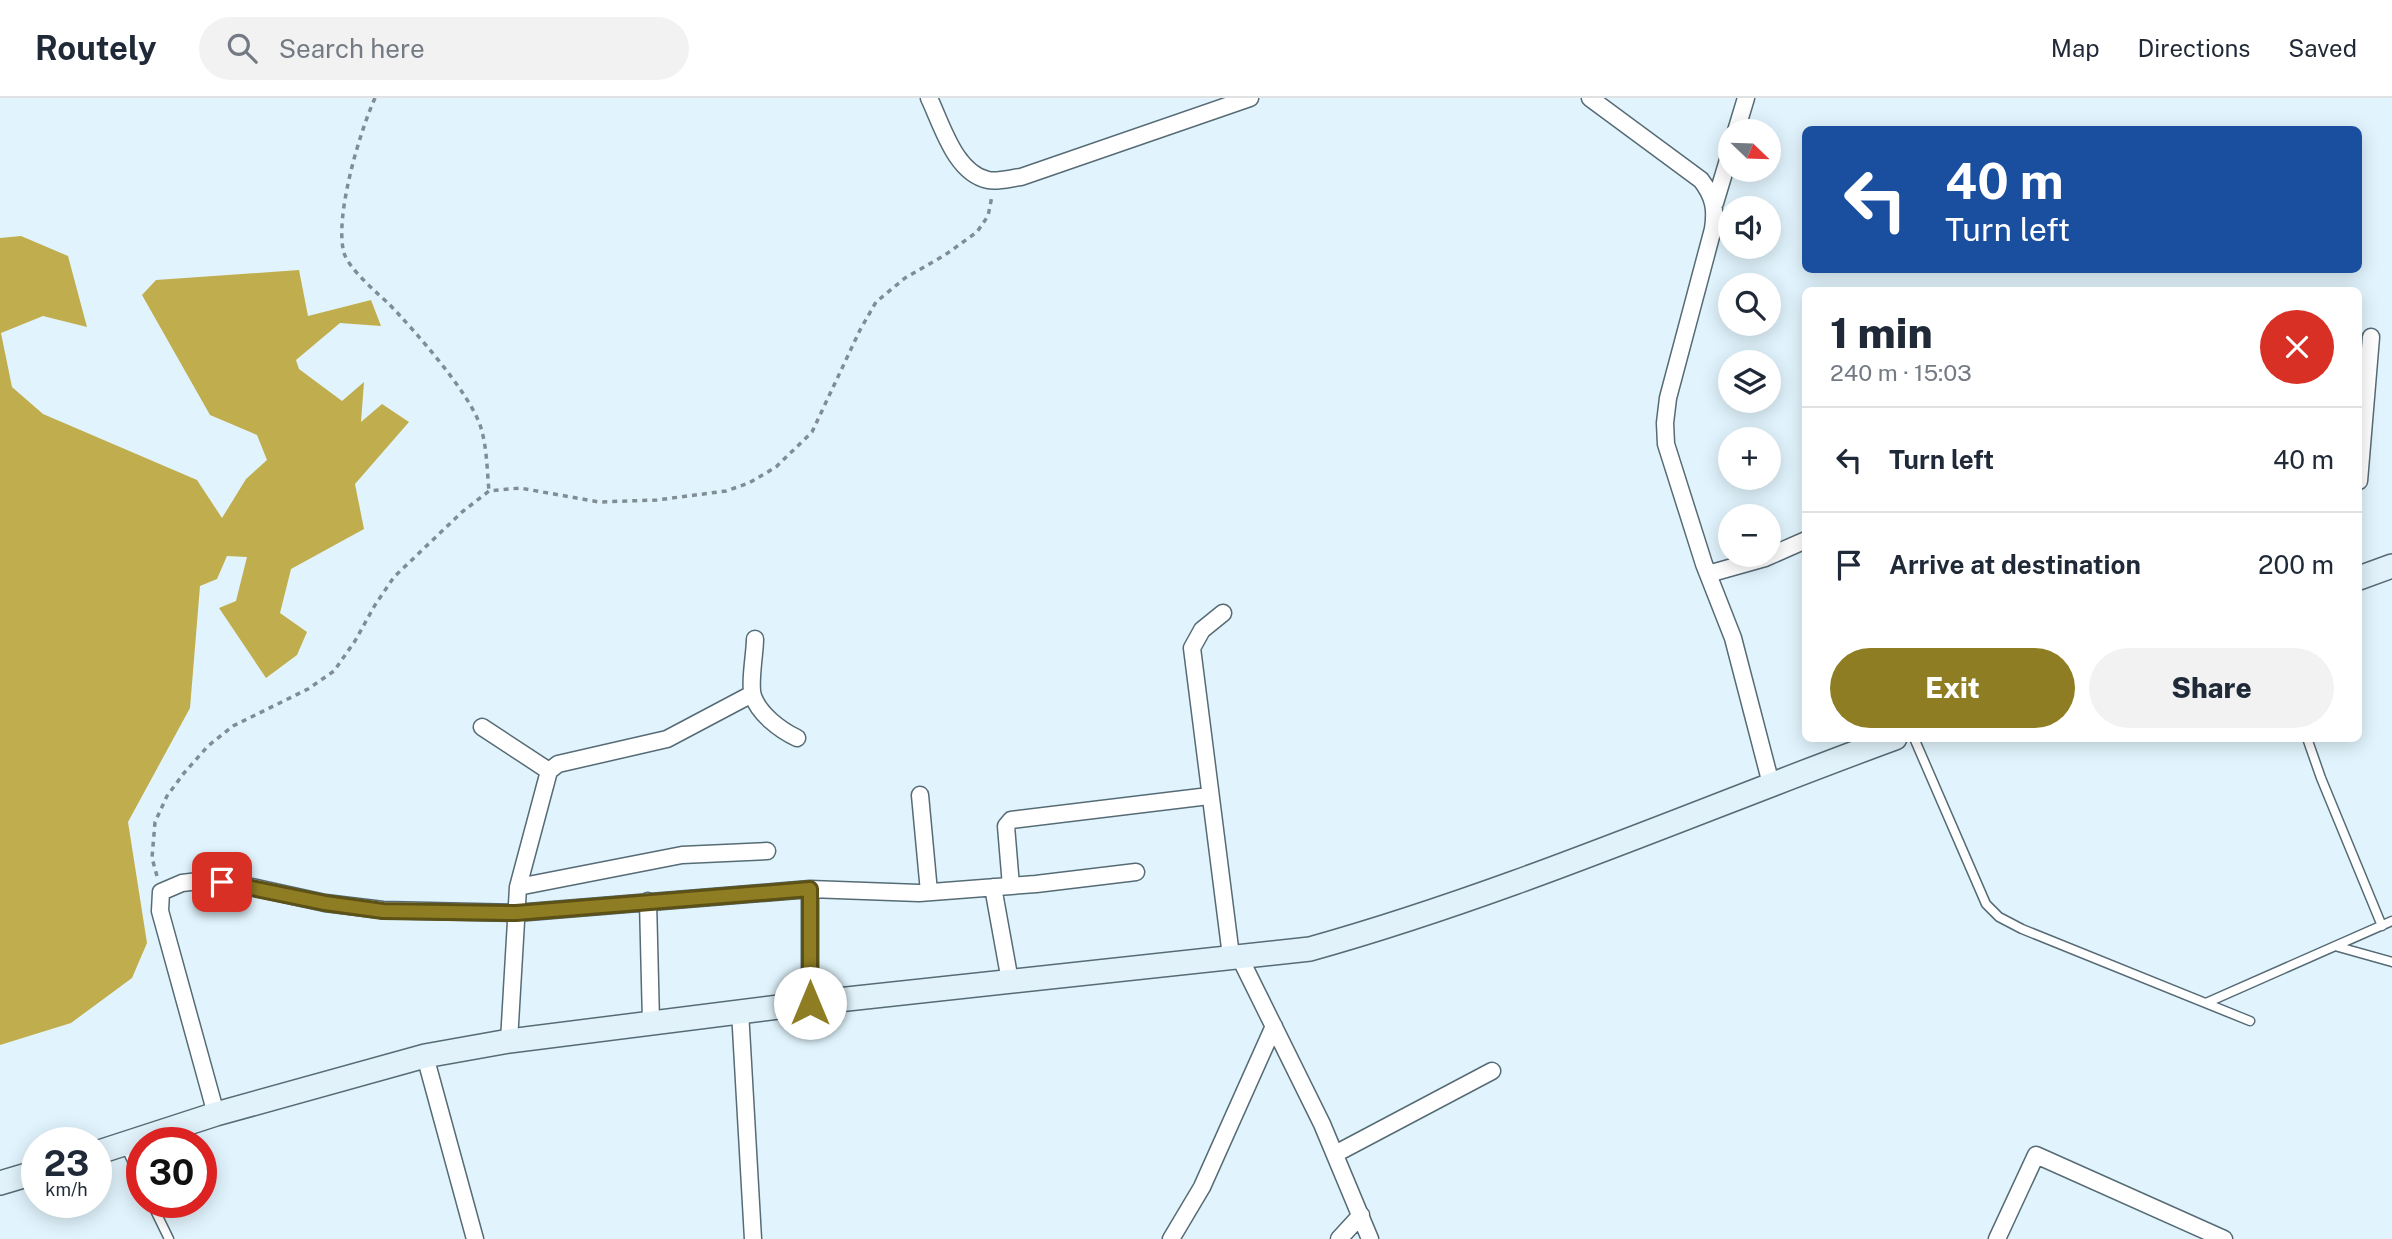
<!DOCTYPE html>
<meta charset="utf-8">
<style>
:root{--surface:#fff;--page:#f2f2f3;--text:#1f2937;--muted:#747a83;--line:#e0e1e3;--accent:#8e7d23}
body{margin:0;font-family:"Public Sans",sans-serif;background:var(--page);color:var(--text);height:100vh;display:flex;flex-direction:column;font-size:26px;white-space:nowrap}
*{box-sizing:border-box;margin:0}
p{font-size:23px;color:var(--muted)}
.icon{flex:none;width:38px;height:38px;fill:none;stroke:currentColor;stroke-width:2;stroke-linecap:round;stroke-linejoin:round}
.map{position:relative;flex:1;overflow:hidden}
.drawer{position:absolute;left:1802px;top:189px;width:560px;height:455px;display:flex;flex-direction:column;background:var(--surface);border-radius:10px;box-shadow:0 4px 18px #0003}
.drawer>*{flex:none}
.top-card{position:absolute;left:1802px;top:28px;width:560px;height:147px;border-radius:10px;box-shadow:0 4px 18px #0003;background:#1a4fa0;color:#fff;overflow:hidden}
.needle{width:46px;rotate:113deg}
.tools{position:absolute;left:1718px;top:21px;display:grid;gap:14px}
.tools a{display:grid;place-items:center;width:63px;height:63px;border-radius:50%;background:var(--surface);box-shadow:0 4px 18px #0003;font-size:35px}
.speed{position:absolute;left:21px;top:1029px;display:flex;gap:14px;font-size:35px;font-weight:700;text-align:center}
.speed>*{display:grid;place-content:center;width:91px;height:91px;border-radius:50%;background:var(--surface);box-shadow:0 4px 18px #0003;line-height:1}
.speed small{font-size:18px;font-weight:400}
.speed .limit{border:10px solid #d22;background:#fff;color:#111}
.pin{position:absolute;display:grid;place-items:center;width:60px;height:60px;color:#fff;margin:-30px;border-radius:14px;box-shadow:0 4px 10px #0006}
.me{position:absolute;width:77px;margin:-38px;rotate:0deg;stroke-linejoin:round;filter:drop-shadow(0 0 5px #0008)}
.turn{display:flex;align-items:center;gap:24px;height:147px;padding:0 28px;font-size:32px}
.turn .icon{width:91px;height:91px;stroke-width:2.5}
.turn b{display:block;font-size:49px;line-height:60px}
.round{display:grid;place-items:center;flex:none;width:74px;height:74px;border-radius:37px;background:var(--page)}
.overview{display:flex;align-items:center;justify-content:space-between;height:119px;padding:0 28px}
h1{font-size:42px;font-weight:800;line-height:52px}
.action{display:flex;gap:14px;margin-top:auto;padding:14px 28px}
.action a{flex:1;height:80px;border-radius:42px;background:var(--accent);color:#fff;font-size:28px;font-weight:800;line-height:80px;text-align:center}
.action a+a{background:var(--page);color:var(--text)}
ul{padding:0;list-style:none}
li{display:flex;align-items:center;gap:21px;height:105px;padding:0 28px;border-top:2px solid var(--line)}
li div{flex:1}
li b{display:block;font-size:26px}
li em{font-style:normal}
header{display:flex;align-items:center;gap:42px;box-sizing:border-box;height:98px;padding:0 35px;background:var(--surface);border-bottom:2px solid var(--line)}
header strong{font-size:33px}
nav{display:flex;gap:38px;margin-inline-start:auto;font-size:24px}
.search{width:490px;height:63px;background:var(--page);display:flex;align-items:center;gap:18px;box-sizing:border-box;padding:0 24px;border-radius:38px;color:var(--muted);font-size:26px}
.map>svg:first-child{display:block}
</style>
<header>
<strong>Routely</strong>
<div class="search"><svg class="icon" aria-label="search" viewBox="0 0 24 24"><circle cx="10" cy="10" r="6"/><path d="M15 15l6 6"/></svg>Search here</div>
<nav><a>Map</a><a>Directions</a><a>Saved</a></nav>
</header>
<div class="map">
<svg width="2392" height="1141" viewBox="0 0 2392 1141">
<rect width="100%" height="100%" fill="#e1f4fd"/>
<path fill="#c0ad4d" d="M21 138 68 158 87 229 43 218 1 235 12 289 43 316 197 382 222 420 246 381 267 362 257 337 210 317 142 197 156 182 299 172 308 218 371 202 381 228 340 225 296 262 299 271 342 303 364 284 361 324 382 306 409 324 355 386 364 431 291 471 280 515 307 534 297 557 266 580 219 510 236 503 247 459 227 458 217 481 200 488 190 610 128 724 147 845 132 880 71 925 0 947V140Z"/>
<g fill="none" stroke-linecap="round" stroke-linejoin="round">
<g stroke="#566b75" stroke-width="11">
<path id="lane" d="M1914 640 1986 806 1999 819 2022 831 2250 923
M2307 640 2321 680 2382 828
M2335 848 2392 864
M2206 905 2392 823
M125 1048 142 1084
M151 1104 169 1141"/>
</g>
<g stroke="#566b75" stroke-width="19">
<path id="street" d="M929 0C942 27 955 75 988 82 998 84 1011 80 1021 79L1250 0
M1590 0 1701 82C1714 99 1716 111 1713 131L1668 300 1665 325 1666 346 1704 466 1733 540 1771 686
M1736 33 1746 0
M1715 105 1731 52
M2359 383 2371 239
M1708 476 1765 460 1806 442
M1223 515 1202 532 1192 550 1231 858
M755 541C755 555 749 586 753 598 759 616 780 632 797 640
M482 629 549 673
M920 697 929 794
M1011 788 1006 728 1011 722 1209 698
M518 789 682 757 767 753
M993 789 1010 883
M810 791V905
M648 803 651 924
M1239 858 1322 1026 1370 1141
M740 913 753 1141
M509 943 518 789 549 673 558 666 667 641 752 596
M425 958 475 1141
M216 1016 160 813 161 794 182 785 207 782 238 786 325 805 383 812 516 815 810 791 919 795 1036 786 1136 774
M1335 1056 1492 973
M1171 1141 1202 1089 1274 928
M1339 1141 1361 1117
M1997 1141 2036 1057 2224 1141"/>
</g>
<g stroke="#566b75" stroke-width="26">
<path id="secondary" d="M2359 480 2392 468
M96 1055 216 1016 425 958 509 943 810 905 1310 851C1510 795 1701 711 1895 640
M0 1085 37 1074"/>
</g>
<path stroke="#808d94" stroke-width="3.5" stroke-dasharray="5 5" stroke-linecap="butt" d="M375 0C360 33 334 119 344 155 349 171 376 194 389 206 414 232 471 296 481 330 487 350 487 372 489 393
M157 778 152 760 155 724 167 698 184 675 208 648 233 628 308 591 334 573 355 543 375 507 394 479 462 414 489 393 520 390 599 404 657 402 726 393 749 385 776 369 812 334 860 232 876 204 905 180 945 157 977 134 988 118 992 98"/>
<use href="#lane" stroke="#fff" stroke-width="8"/>
<use href="#street" stroke="#fff" stroke-width="16"/>
<use href="#secondary" stroke="#e1f2fa" stroke-width="23"/>
</g>
<g fill="none" stroke-linecap="round" stroke-linejoin="round">
<g stroke="#5c5117" stroke-width="18">
<path id="route" d="M222 784 325 805 383 813 516 815 810 791V905"/>
</g>
<use href="#route" stroke="#8e7d23" stroke-width="12"/>
</g>
</svg>
<div class="tools">
<a><svg class="needle" viewBox="-14 -14 28 28"><path d="M0-13l5 13h-10z" fill="#e53935"/><path d="M0 13l5-13h-10z" fill="#747a83"/></svg></a>
<a><svg class="icon" aria-label="sound" viewBox="0 0 24 24"><path d="M4 9h4l5-4v14l-5-4H4zM17 9q2 3 0 6"/></svg></a>
<a><svg class="icon" aria-label="search" viewBox="0 0 24 24"><circle cx="10" cy="10" r="6"/><path d="M15 15l6 6"/></svg></a>
<a><svg class="icon" aria-label="layers" viewBox="0 0 24 24"><path d="M12 4l9 5-9 5-9-5zM3 14l9 5 9-5"/></svg></a>
<a>+</a>
<a>−</a>
</div>
<div class="speed"><div>23<small>km/h</small></div><div class="limit">30</div></div>
<div class="pin" style="left:222px;top:784px;background:#d93025"><svg class="icon" aria-label="arrive" viewBox="0 0 24 24"><path d="M6 21V4h12l-3 4 3 4H6"/></svg></div>
<svg class="me" style="left:810px;top:905px" viewBox="-20 -20 40 40"><circle r="19" fill="#fff"/><path d="M0-13L10 11 0 6-10 11z" fill="#8e7d23"/></svg>
<div class="top-card">
<div class="turn"><svg class="icon" aria-label="left" viewBox="0 0 24 24"><path d="M17 20v-9H6M10 6l-5 5 5 5"/></svg><div><b>40 m</b>Turn left</div></div>
</div>
<section class="drawer">
<div class="overview"><div><h1>1 min</h1><p>240 m · 15:03</p></div><a class="round" style="background:#d93025;color:#fff"><svg class="icon" aria-label="close" viewBox="0 0 24 24"><path d="M6 6l12 12M18 6L6 18"/></svg></a></div>
<ul>
<li><svg class="icon" aria-label="left" viewBox="0 0 24 24"><path d="M17 20v-9H6M10 6l-5 5 5 5"/></svg><div><b>Turn left</b></div><em>40 m</em></li>
<li><svg class="icon" aria-label="arrive" viewBox="0 0 24 24"><path d="M6 21V4h12l-3 4 3 4H6"/></svg><div><b>Arrive at destination</b></div><em>200 m</em></li>
</ul>
<div class="action"><a>Exit</a><a>Share</a></div>
</section>
</div>
